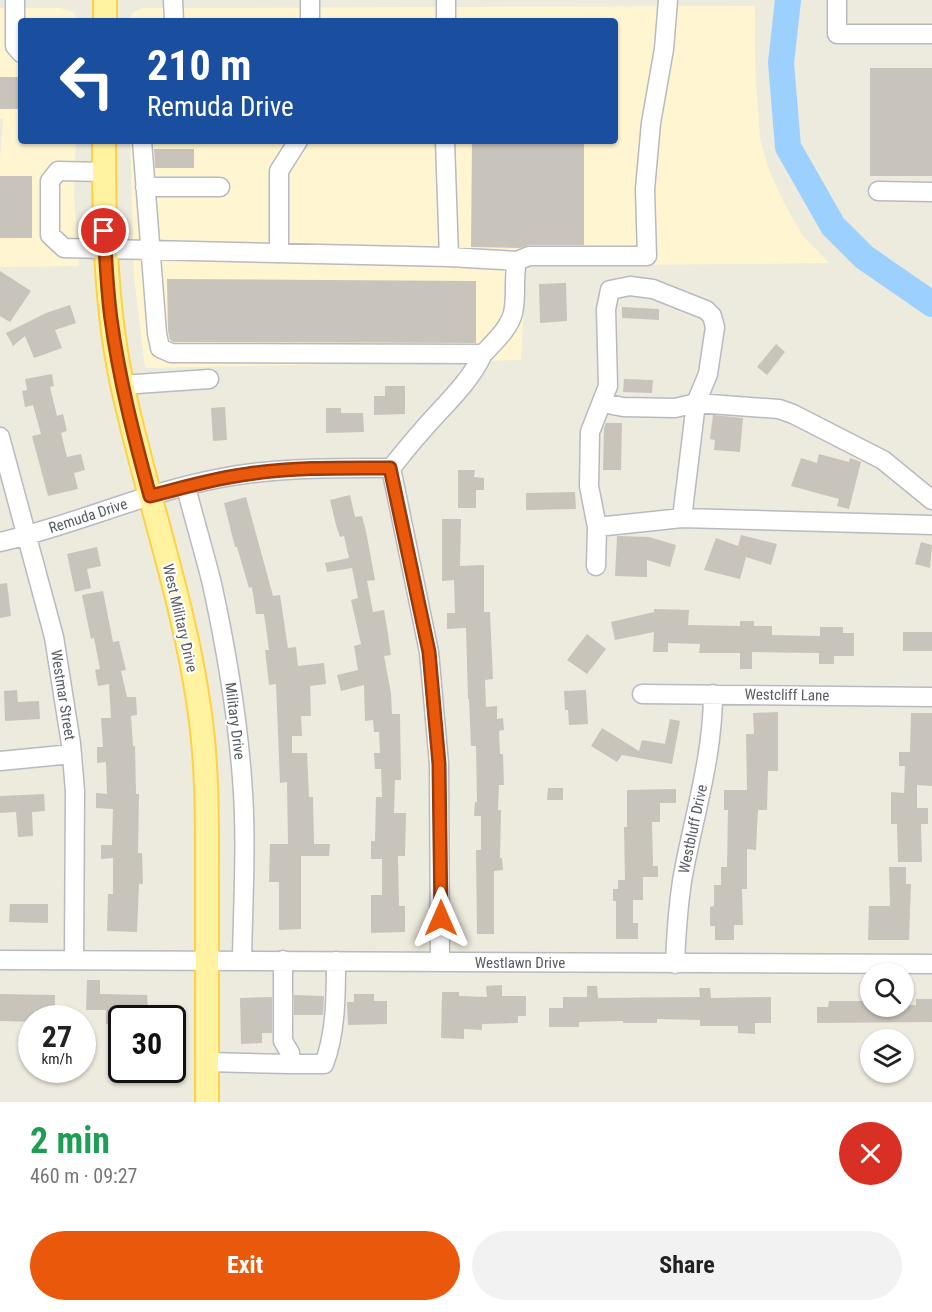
<!DOCTYPE html>
<meta charset="utf-8">
<style>
:root{--surface:#fff;--page:#f2f2f2;--text:#222;--muted:#767676;--accent:#ea580c}
body{margin:0;font-family:"Roboto Condensed",sans-serif;background:var(--page);color:var(--text);height:100vh;display:flex;flex-direction:column;font-size:22px;white-space:nowrap}
*{box-sizing:border-box;margin:0}
p{font-size:20px;color:var(--muted)}
.icon{flex:none;width:33px;height:33px;fill:none;stroke:currentColor;stroke-width:2;stroke-linecap:round;stroke-linejoin:round}
.map{position:relative;height:1102px;overflow:hidden}
.side{display:flex;flex-direction:column;background:var(--surface);flex:1}
.side>*{flex:none}
.banner{position:absolute;left:18px;top:18px;width:600px;height:126px;border-radius:6px;box-shadow:0 2px 4px #0004;background:#1a4fa0;color:#fff;overflow:hidden}
.controls{position:absolute;left:860px;top:963px;display:grid;gap:12px}
.controls a{display:grid;place-items:center;width:54px;height:54px;border-radius:50%;background:var(--surface);box-shadow:0 2px 4px #0004;font-size:30px}
.speed{position:absolute;left:18px;top:1005px;display:flex;gap:12px;font-size:30px;font-weight:700;text-align:center}
.speed>*{display:grid;place-content:center;width:78px;height:78px;border-radius:50%;background:var(--surface);box-shadow:0 2px 4px #0004;line-height:1}
.speed small{font-size:15px;font-weight:400}
.speed .limit{border:3px solid #111;border-radius:9px;background:#fff;color:#111}
.pin{position:absolute;display:grid;place-items:center;width:51px;height:51px;color:#fff;margin:-26px;border:3px solid #fff;border-radius:50%;box-shadow:0 2px 6px #0007}
.me{position:absolute;width:66px;margin:-33px;rotate:0deg;stroke-linejoin:round;filter:drop-shadow(0 0 4px #0008)}
.turn{display:flex;align-items:center;gap:21px;height:126px;padding:0 30px;font-size:27px}
.turn .icon{width:78px;height:78px;stroke-width:2.5}
.turn b{display:block;font-size:42px;line-height:51px}
.round{display:grid;place-items:center;flex:none;width:63px;height:63px;border-radius:32px;background:var(--page)}
.headline{display:flex;align-items:center;justify-content:space-between;height:102px;padding:0 30px}
h1{font-size:36px;font-weight:700;line-height:45px;color:#1e9e55}
.cta{display:flex;gap:12px;margin-top:auto;padding:12px 30px}
.cta a{flex:1;height:69px;border-radius:36px;background:var(--accent);color:#fff;font-size:24px;font-weight:700;line-height:69px;text-align:center}
.cta a+a{background:var(--page);color:var(--text)}
.map>svg:first-child{display:block}
</style>
<div class="map">
<svg width="932" height="1102" viewBox="0 0 932 1102">
<rect width="100%" height="100%" fill="#edeade"/>
<path fill="#fff6d1" d="M755 6V67L760 138 769 170 784 203 803 236 829 263 526 266 521 360 145 368 134 277 130 141H615V21H129L133 12 144 8Z
M0 8H60L74 12 78 21H21V141H76L74 195 79 266 0 267V160L3 119H0Z"/>
<g fill="none" stroke-linecap="round" stroke-linejoin="round">
<path stroke="#9cd1ff" stroke-width="26" d="M788 0 781 63 788 147 833 226 864 257 932 304"/>
</g>
<path fill="#c8c4bb" d="M870 68H932V176H870Z
M0 77H21V109H0Z
M472 141H584V245H529L520 248 471 247Z
M154 149H194V168H155Z
M0 176H32V238H0Z
M0 271 31 291 10 322 0 316Z
M167 279 476 281V343L173 342 170 340 168 331Z
M566 283 567 321 540 323 539 284Z
M70 305 76 323 55 330 62 348 34 358 25 336 13 346 6 333 46 313Z
M622 307 659 309V320L622 318Z
M776 344 785 352 767 375 757 367Z
M52 374 54 386 50 387 57 416 63 414 67 431 61 433 67 457 81 454 85 470 74 473 78 489 48 496 32 436 41 434 33 405 25 407 22 391 27 390 25 379Z
M624 379 653 380 652 393 623 392Z
M385 386H405V414L374 415V396H385Z
M225 407 227 440 213 441 211 408Z
M326 408H341V413H363L364 432 326 433Z
M713 415 743 418 740 452 714 450 715 440 710 439Z
M606 423H622L621 470H603L604 428Z
M819 454 849 462 850 458 861 462 849 509 837 506 839 499 791 486 801 458 817 463Z
M458 470H475L474 477 484 478V490H476V508H458Z
M575 492 576 509 526 510V493Z
M350 495 355 517 362 516 366 531 375 580 367 581 373 612 384 610 387 628 391 655 384 656 391 693 392 714H400L401 780H395L394 813H406L405 856H398L399 906H405V932L371 933V895H382V859H371V841H375L376 797H382L381 769H375L374 753H380L379 732H374L373 720 365 721 364 685 341 691 337 675 358 670 354 646 361 644 351 600 358 598 352 568 327 572 325 563 349 558 344 536 340 537 336 525 330 500Z
M246 497 273 596 280 595 288 648 296 647 298 666 324 663 326 684 310 686 311 716H301L302 736H292V753H307L309 797H313L314 844H330L329 856H301V929L279 930V882H269L270 844H288L287 782 280 783 276 684 269 685 265 650H269L264 614H256L252 587 249 588 237 547H235L224 503Z
M442 519H461L460 566 484 565V612H490L493 679 485 680 486 707 497 706V719L503 718 504 730 499 731 500 754H503L504 785H499L498 810H501L500 858H502L503 870 494 871V934H477L476 850H481V816H474L475 802H477L476 746H471L469 699H468L466 628 447 629V613H455L454 580 442 581Z
M741 535 777 544 771 565 746 557 740 579 704 570 716 538 738 546Z
M617 536 649 537 676 545 670 567 647 560V577L615 576Z
M921 542 932 545 930 568 915 564Z
M97 547 101 566 87 569 91 588 75 592 67 554Z
M7 583 11 616 0 618V584Z
M103 591 113 642 119 641 126 670 121 671 127 697H136L137 715 131 716 133 746H135L136 794H139L138 853H142L143 884H139L137 932 107 931 108 894H113V858L101 859V845H112L113 809 96 808V793L107 794 106 762 97 763V747H103L101 718H111L109 684 98 686 95 670 100 669 94 638 91 639 82 595Z
M654 609 689 610 688 625 740 626V621H754V626H772V635L820 636V627H843V633H854V656H834V664H819V653L752 652V669H740V653H699L700 644 668 643V652H653L654 632 615 640 611 622 654 612Z
M903 632H932V651H903Z
M587 634 606 649 587 674 567 660Z
M17 690 18 702 39 701 40 719 5 721 4 691Z
M586 690 588 724 569 725 568 710H565L564 691Z
M778 712V771H768L767 810H758L756 850 747 849V889H742L743 925H734V940H715V926H710V907L714 906V885H721V867H727L728 810H724V790H747L746 734H754L753 713Z
M911 713H932V786L917 785V808H928V824H921L922 862H898L897 824H891V792L904 793 905 766H899V752H910Z
M670 719 680 721 672 764 622 755 617 762 591 746 602 728 639 751 642 740 665 744Z
M548 788H563V800H547Z
M676 789V803H660V822H652L653 866H658V877H643V900H633V923H638V939H616V901H613V889H618V880H625L624 827H627V790Z
M44 794 45 811 32 812 33 836 18 837 16 812 0 813V796Z
M889 867H906V884H911L909 940H868L869 906H890Z
M10 904H48V923L9 922Z
M87 980H100V994L147 995 148 1008H166L167 1018H122V1025L106 1024V1010H86Z
M502 985V996H526V1016H518V1023L482 1024V1030L464 1029V1039L441 1038 442 992H459V996L487 997 486 986Z
M587 986H597L598 998 700 997 699 988H710L711 998 771 997V1023H755V1034L738 1033V1026H700V1020L657 1019V1023H623V1021L579 1022V1027H549V1008H563V997H587Z
M0 994 55 995V1014H48V1018H32V1022L0 1021Z
M354 994H374V1001H387V1024L348 1025 347 1002H354Z
M294 995 324 996 323 1015H294Z
M272 997V1033H262V1043L241 1044 240 998Z
M916 999H932V1022L817 1023V1007H828L829 1001H870V1006H905V1005H916Z"/>
<g fill="none" stroke-linecap="round" stroke-linejoin="round">
<g stroke="#b7bac0" stroke-width="21">
<path id="minor" d="M15 0V46L21 53
M173 0 174 21
M837 0V34H932
M310 21V0
M446 21V0
M142 141 157 333 160 348 171 353 483 354C494 342 509 329 513 313 517 296 513 278 517 261L529 256H647L645 189 651 123 664 49 668 0
M445 141 449 257
M104 172 58 171 50 181V235L64 248 449 257 517 261
M145 187H220
M878 191 932 192
M279 253V171L298 141
M122 385 209 379
M603 403 623 407 675 408 696 403 779 409 793 414 883 460 932 500
M0 437 54 637 71 744 75 791 74 960
M391 468 429 652 439 764 440 962
M391 468C401 456 410 444 421 432 443 406 468 385 483 354
M186 487C194 519 204 551 212 584 226 648 237 713 242 778 247 838 243 900 242 960
M597 527 682 518 932 525
M0 542C75 525 145 492 221 478 277 467 334 468 391 468
M596 566 597 527 589 486 590 432 608 386 606 309 610 290 630 286 653 289 706 310 712 316 715 327 708 374 696 403 682 518
M642 694 932 697
M0 761 72 754
M0 960 932 964
M675 964C676 936 678 908 682 881 693 818 713 758 713 694
M207 1062 290 1064V1053L283 1041V960
M290 1064H324C336 1033 336 994 336 961"/>
</g>
<g stroke="#ffd145" stroke-width="26">
<path id="major" d="M105 21V0
M104 141C104 221 105 301 121 379 144 489 183 595 199 707 208 766 207 827 207 887 207 959 207 1030 207 1102"/>
</g>
<use href="#minor" stroke="#fff" stroke-width="18"/>
<use href="#major" stroke="#fff3a1" stroke-width="22"/>
</g>
<g fill="none" stroke-linecap="round" stroke-linejoin="round">
<g stroke="#983908" stroke-width="15">
<path id="route" d="M104 231C106 260 107 290 111 319 119 379 134 437 150 496 182 488 215 478 248 474 295 467 343 468 390 468L429 652 439 764 441 918"/>
</g>
<use href="#route" stroke="#ea580c" stroke-width="10"/>
</g>
<g text-anchor="middle" dominant-baseline="central" stroke-width="4.5" stroke-linejoin="round" paint-order="stroke">
<g font-size="15" fill="#585c62" stroke="#fff">
<text transform="translate(88 516) rotate(-18)">Remuda Drive</text>
<text transform="translate(180 618) rotate(77)">West Military Drive</text>
<text transform="translate(63 695) rotate(81)">Westmar Street</text>
<text transform="translate(787 695) rotate(1)">Westcliff Lane</text>
<text transform="translate(235 721) rotate(83)">Military Drive</text>
<text transform="translate(693 829) rotate(-78)">Westbluff Drive</text>
<text x="520" y="963">Westlawn Drive</text>
</g>
</g>
</svg>
<div class="controls">
<a><svg class="icon" aria-label="search" viewBox="0 0 24 24"><circle cx="10" cy="10" r="6"/><path d="M15 15l6 6"/></svg></a>
<a><svg class="icon" aria-label="layers" viewBox="0 0 24 24"><path d="M12 4l9 5-9 5-9-5zM3 14l9 5 9-5"/></svg></a>
</div>
<div class="speed"><div>27<small>km/h</small></div><div class="limit">30</div></div>
<div class="pin" style="left:104px;top:231px;background:#d93025"><svg class="icon" aria-label="arrive" viewBox="0 0 24 24"><path d="M6 21V4h12l-3 4 3 4H6"/></svg></div>
<svg class="me" style="left:441px;top:918px" viewBox="-20 -20 40 40"><path d="M0-17L14 15 0 8-14 15z" fill="#ea580c" stroke="#fff" stroke-width="4"/></svg>
<div class="banner">
<div class="turn"><svg class="icon" aria-label="left" viewBox="0 0 24 24"><path d="M17 20v-9H6M10 6l-5 5 5 5"/></svg><div><b>210 m</b>Remuda Drive</div></div>
</div>
</div>
<section class="side">
<div class="headline"><div><h1>2 min</h1><p>460 m · 09:27</p></div><a class="round" style="background:#d93025;color:#fff"><svg class="icon" aria-label="close" viewBox="0 0 24 24"><path d="M6 6l12 12M18 6L6 18"/></svg></a></div>
<div class="cta"><a>Exit</a><a>Share</a></div>
</section>
